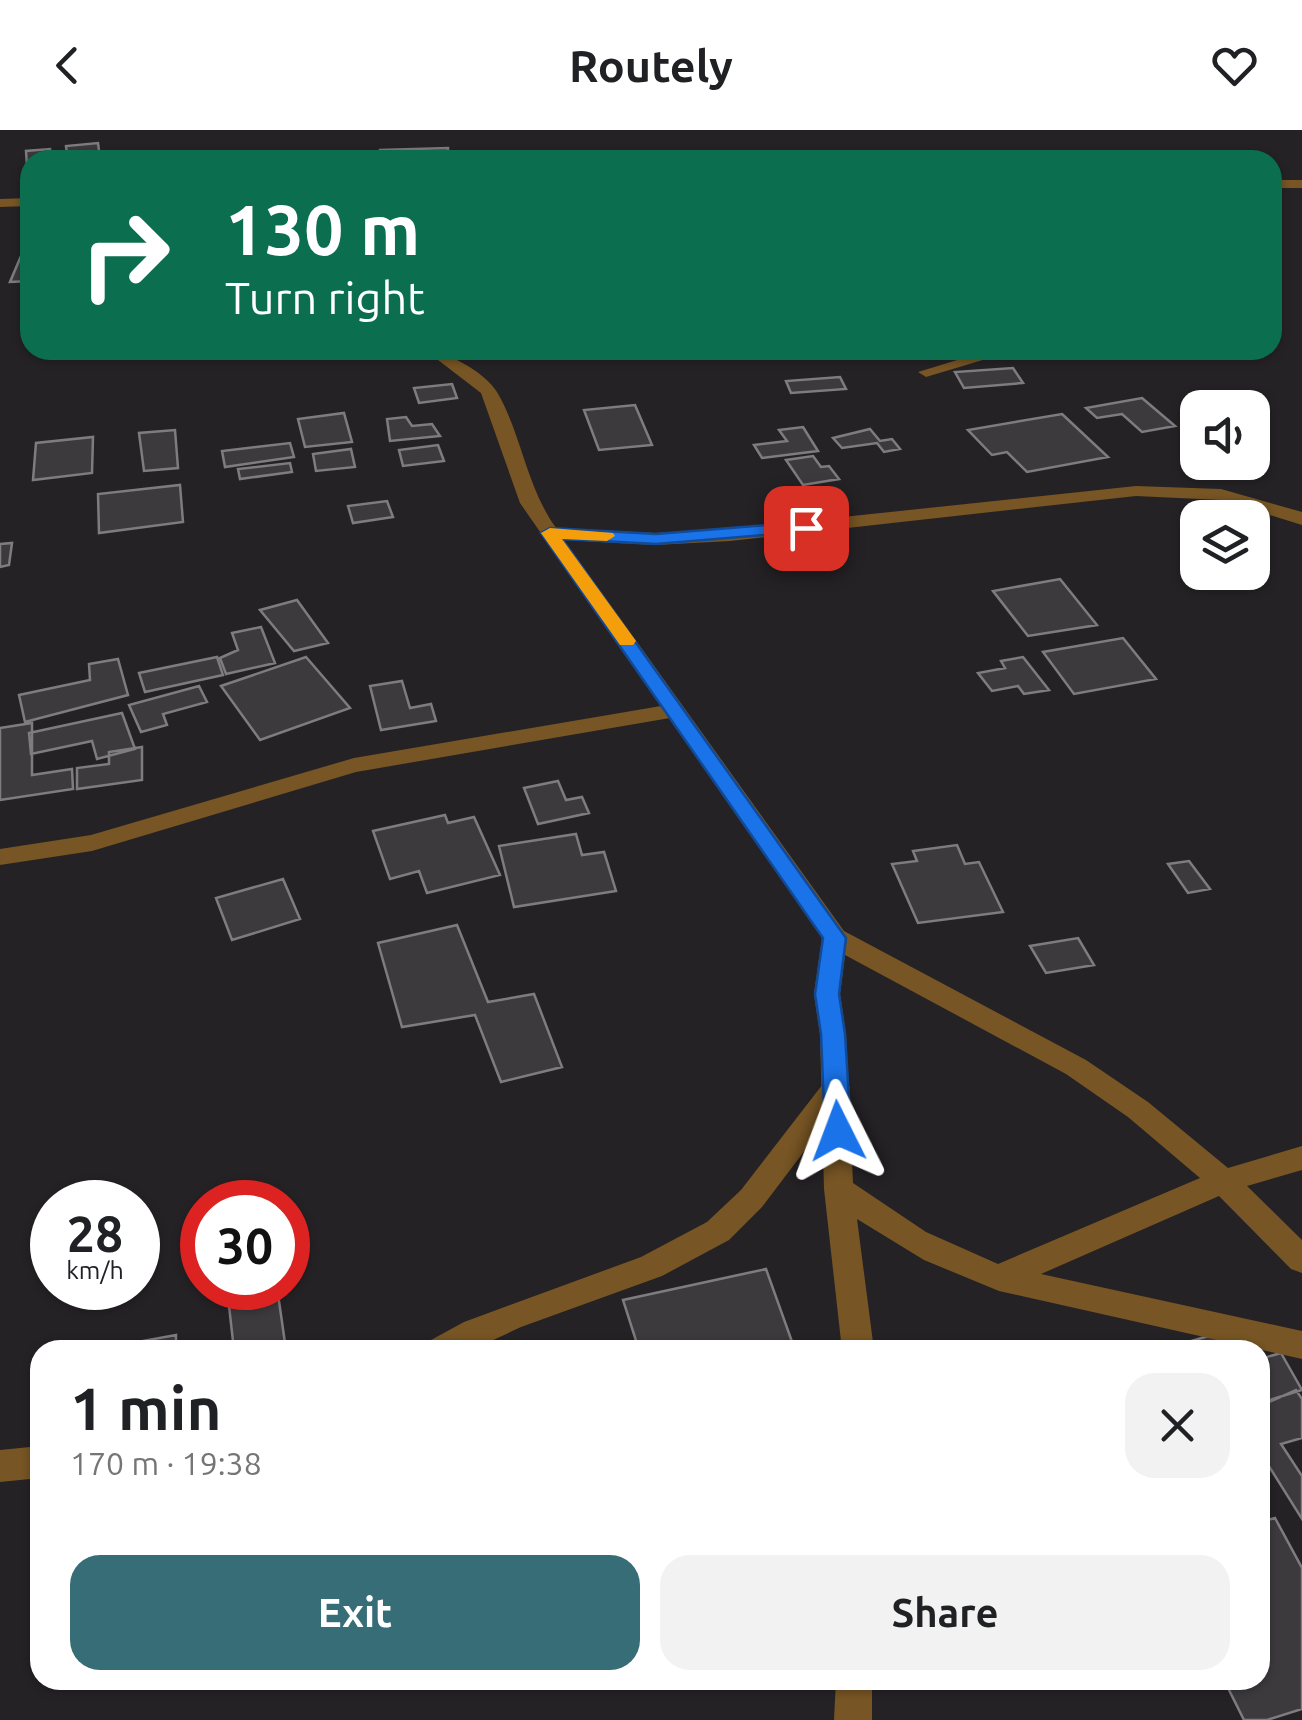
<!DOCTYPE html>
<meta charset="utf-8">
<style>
:root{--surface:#fff;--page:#f2f2f2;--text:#202124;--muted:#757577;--accent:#376d76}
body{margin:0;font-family:Ubuntu,sans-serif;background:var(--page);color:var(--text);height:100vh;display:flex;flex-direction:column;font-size:38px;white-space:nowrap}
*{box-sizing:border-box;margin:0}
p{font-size:32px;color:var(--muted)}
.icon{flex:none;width:55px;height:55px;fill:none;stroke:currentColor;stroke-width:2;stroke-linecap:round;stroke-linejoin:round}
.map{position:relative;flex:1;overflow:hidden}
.side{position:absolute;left:30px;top:1210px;width:1240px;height:350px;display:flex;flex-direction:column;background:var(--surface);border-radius:30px;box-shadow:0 2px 8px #0004}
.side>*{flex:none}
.banner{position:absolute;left:20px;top:20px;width:1262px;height:210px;border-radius:30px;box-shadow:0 2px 8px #0004;background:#0b6e4f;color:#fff;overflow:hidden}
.tools{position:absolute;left:1180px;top:260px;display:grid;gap:20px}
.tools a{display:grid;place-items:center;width:90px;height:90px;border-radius:20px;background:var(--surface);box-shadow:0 2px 8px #0004;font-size:50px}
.speed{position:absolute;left:30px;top:1050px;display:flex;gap:20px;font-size:50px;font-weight:700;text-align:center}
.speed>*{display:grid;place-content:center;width:130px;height:130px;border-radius:50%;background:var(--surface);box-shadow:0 2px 8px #0004;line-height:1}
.speed small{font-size:25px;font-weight:400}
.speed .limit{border:15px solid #d22;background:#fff;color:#111}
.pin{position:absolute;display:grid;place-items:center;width:85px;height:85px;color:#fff;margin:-42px;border-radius:20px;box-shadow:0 5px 15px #0006}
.me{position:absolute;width:110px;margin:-55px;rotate:357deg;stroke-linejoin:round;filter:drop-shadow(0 0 8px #0008)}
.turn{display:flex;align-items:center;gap:35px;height:210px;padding:0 40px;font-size:45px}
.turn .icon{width:130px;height:130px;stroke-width:2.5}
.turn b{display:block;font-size:70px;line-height:85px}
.round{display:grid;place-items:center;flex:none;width:105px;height:105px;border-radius:30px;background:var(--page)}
.head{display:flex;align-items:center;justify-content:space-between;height:170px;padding:0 40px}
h1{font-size:60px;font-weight:700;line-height:75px}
.button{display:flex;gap:20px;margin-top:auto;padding:20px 40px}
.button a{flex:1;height:115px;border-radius:30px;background:var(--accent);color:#fff;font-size:40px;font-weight:700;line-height:115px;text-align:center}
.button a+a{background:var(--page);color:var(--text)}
header{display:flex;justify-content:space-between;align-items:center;height:130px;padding:0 40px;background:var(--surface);font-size:45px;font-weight:700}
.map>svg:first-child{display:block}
</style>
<header><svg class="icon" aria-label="back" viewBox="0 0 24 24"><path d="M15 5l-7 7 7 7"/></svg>Routely<svg class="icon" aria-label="heart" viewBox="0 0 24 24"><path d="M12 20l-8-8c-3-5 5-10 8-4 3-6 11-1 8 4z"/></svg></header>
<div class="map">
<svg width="1302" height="1590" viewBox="0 0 1302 1590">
<rect width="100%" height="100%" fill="#252225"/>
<path fill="#3c3a3d" stroke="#7e7c80" stroke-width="2.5" d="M98 13 100 28 79 30 78 23 67 24 66 16Z
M448 18V30L379 28 380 20Z
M50 19V26L72 24V30H30L27 36 26 21Z
M21 126H30V151L10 152Z
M1013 238 1023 253 964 258 955 242Z
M840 247 846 259 791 263 786 251Z
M452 254 457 268 419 273 414 258Z
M1142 268 1175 296 1142 302 1122 284 1097 288 1086 278Z
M635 275 652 315 599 320 584 280Z
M344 283 352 312 305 317 298 289Z
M1062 284 1108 327 1027 342 1007 322 992 325 968 300Z
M406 287 412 296 432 294 440 306 390 311 387 289Z
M803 297 818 321 762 328 754 315 787 311 779 300Z
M870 299 880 311 892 309 900 319 884 322 877 313 842 318 833 308Z
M175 300 178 338 144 341 139 303Z
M93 307 92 343 33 350 36 313Z
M290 313 294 327 225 337 222 321Z
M438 315 444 331 403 336 399 320Z
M351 319 355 337 316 341 313 324Z
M813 326 821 337 829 336 839 349 803 355 786 330Z
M290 333 292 342 240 349 238 339Z
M180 355 183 392 99 403 98 364Z
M387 371 393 387 353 393 348 376Z
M12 413 9 435 0 437V414Z
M1060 449 1097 495 1028 506 993 461Z
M297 470 328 513 294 521 260 480Z
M261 497 275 533 226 544 220 528 238 520 232 503Z
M1123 508 1156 549 1074 564 1043 522Z
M217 527 223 545 145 562 139 543Z
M306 527 350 578 260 610 221 556Z
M1023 527 1049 560 1024 564 1018 556 992 561 978 543 1005 538 1001 531Z
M118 529 128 565 25 592 19 565 90 550 89 534Z
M402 551 410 578 431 574 436 591 381 600 370 556Z
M199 556 207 572 163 584 167 595 141 602 129 575Z
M122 583 135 619 97 629 92 611 31 624 29 603Z
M32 593V645L72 639 73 659 0 670V598Z
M142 617V650L77 659V638L109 634V622Z
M558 651 566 670 582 667 589 683 538 694 524 658Z
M445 685 448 693 474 687 500 745 427 763 419 741 390 749 373 701Z
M576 704 582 725 604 722 616 761 514 777 499 716Z
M957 715 965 734 979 732 1003 782 918 793 892 734 917 731 913 721Z
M1189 731 1210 759 1188 763 1168 734Z
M283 749 300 789 232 810 216 768Z
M457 795 488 872 534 864 562 937 501 952 475 885 402 897 378 813Z
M1078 808 1094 835 1046 843 1030 816Z
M766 1139 795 1220H639L623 1170Z
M278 1164 286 1220H234L229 1176Z
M1215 1204 1225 1220H1193L1188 1212Z
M176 1205V1220H126V1214Z
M1281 1223 1302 1260 1260 1273V1229Z
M1296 1260 1302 1269V1308L1281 1314 1302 1346V1389L1260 1322V1276Z
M1275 1388 1302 1438V1579L1267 1590H1244L1224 1550H1260V1392Z"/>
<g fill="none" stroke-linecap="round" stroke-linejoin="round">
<path fill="#775524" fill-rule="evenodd" d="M836 947 846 950 850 958 846 966 762 1077 729 1110 662 1146 521 1197 472 1220H426L431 1210 464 1192 641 1127 707 1092 741 1060 826 950Z
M40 1316V1348L0 1352V1320Z"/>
<path fill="#775524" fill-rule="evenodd" d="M1272 50H1302V58H1272Z
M30 68V76L0 77V69Z
M425 220C445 220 486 243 497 262 522 305 526 356 556 398L655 403 730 399 1136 356 1221 359 1302 382V395L1221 370 1136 366 730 411 655 415 564 410 844 801 1086 930 1148 972 1228 1038 1302 1016V1040L1247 1056 1302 1110V1143L1291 1139 1219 1066 1041 1144 1302 1201V1229L999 1161 924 1130 857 1089 874 1220H842L824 1059 820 904 814 864 822 808 670 588 356 642 92 721 0 735V719L91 705 354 628 661 576 520 373 481 263ZM845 825 1066 944 1128 987 1200 1048 998 1134 926 1102 853 1053 846 904 840 864Z
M990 220H1016L926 247 918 242Z
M836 1550H872V1590H834Z"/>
</g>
<path fill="#1a73e8" stroke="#114b97" stroke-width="2.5" d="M806 392 813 394V401L656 414 562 409 846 808 839 864 845 904 851 1001 847 1009 838 1012 829 1009 825 1001 821 904 815 864 823 808 541 403 550 398 656 404Z"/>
<path fill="#f59e0b" d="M550 398 613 403 615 406 607 411 562 409 636 511 633 515H620L541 403Z"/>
</svg>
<div class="tools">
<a><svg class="icon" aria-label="sound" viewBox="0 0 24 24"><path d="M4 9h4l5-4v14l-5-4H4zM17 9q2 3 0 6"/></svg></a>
<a><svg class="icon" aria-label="layers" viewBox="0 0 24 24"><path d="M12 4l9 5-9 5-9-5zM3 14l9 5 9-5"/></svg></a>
</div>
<div class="speed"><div>28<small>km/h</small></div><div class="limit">30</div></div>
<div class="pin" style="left:806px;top:398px;background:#d93025"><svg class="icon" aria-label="arrive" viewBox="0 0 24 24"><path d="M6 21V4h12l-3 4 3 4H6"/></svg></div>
<svg class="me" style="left:838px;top:1001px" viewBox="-20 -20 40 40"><path d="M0-17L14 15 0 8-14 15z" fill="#1a73e8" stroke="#fff" stroke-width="4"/></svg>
<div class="banner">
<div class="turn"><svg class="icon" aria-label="right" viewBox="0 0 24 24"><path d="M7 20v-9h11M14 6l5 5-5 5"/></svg><div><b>130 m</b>Turn right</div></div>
</div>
<section class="side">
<div class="head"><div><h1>1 min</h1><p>170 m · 19:38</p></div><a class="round"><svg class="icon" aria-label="close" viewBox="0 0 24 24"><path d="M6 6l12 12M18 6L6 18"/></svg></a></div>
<div class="button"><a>Exit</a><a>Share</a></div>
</section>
</div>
